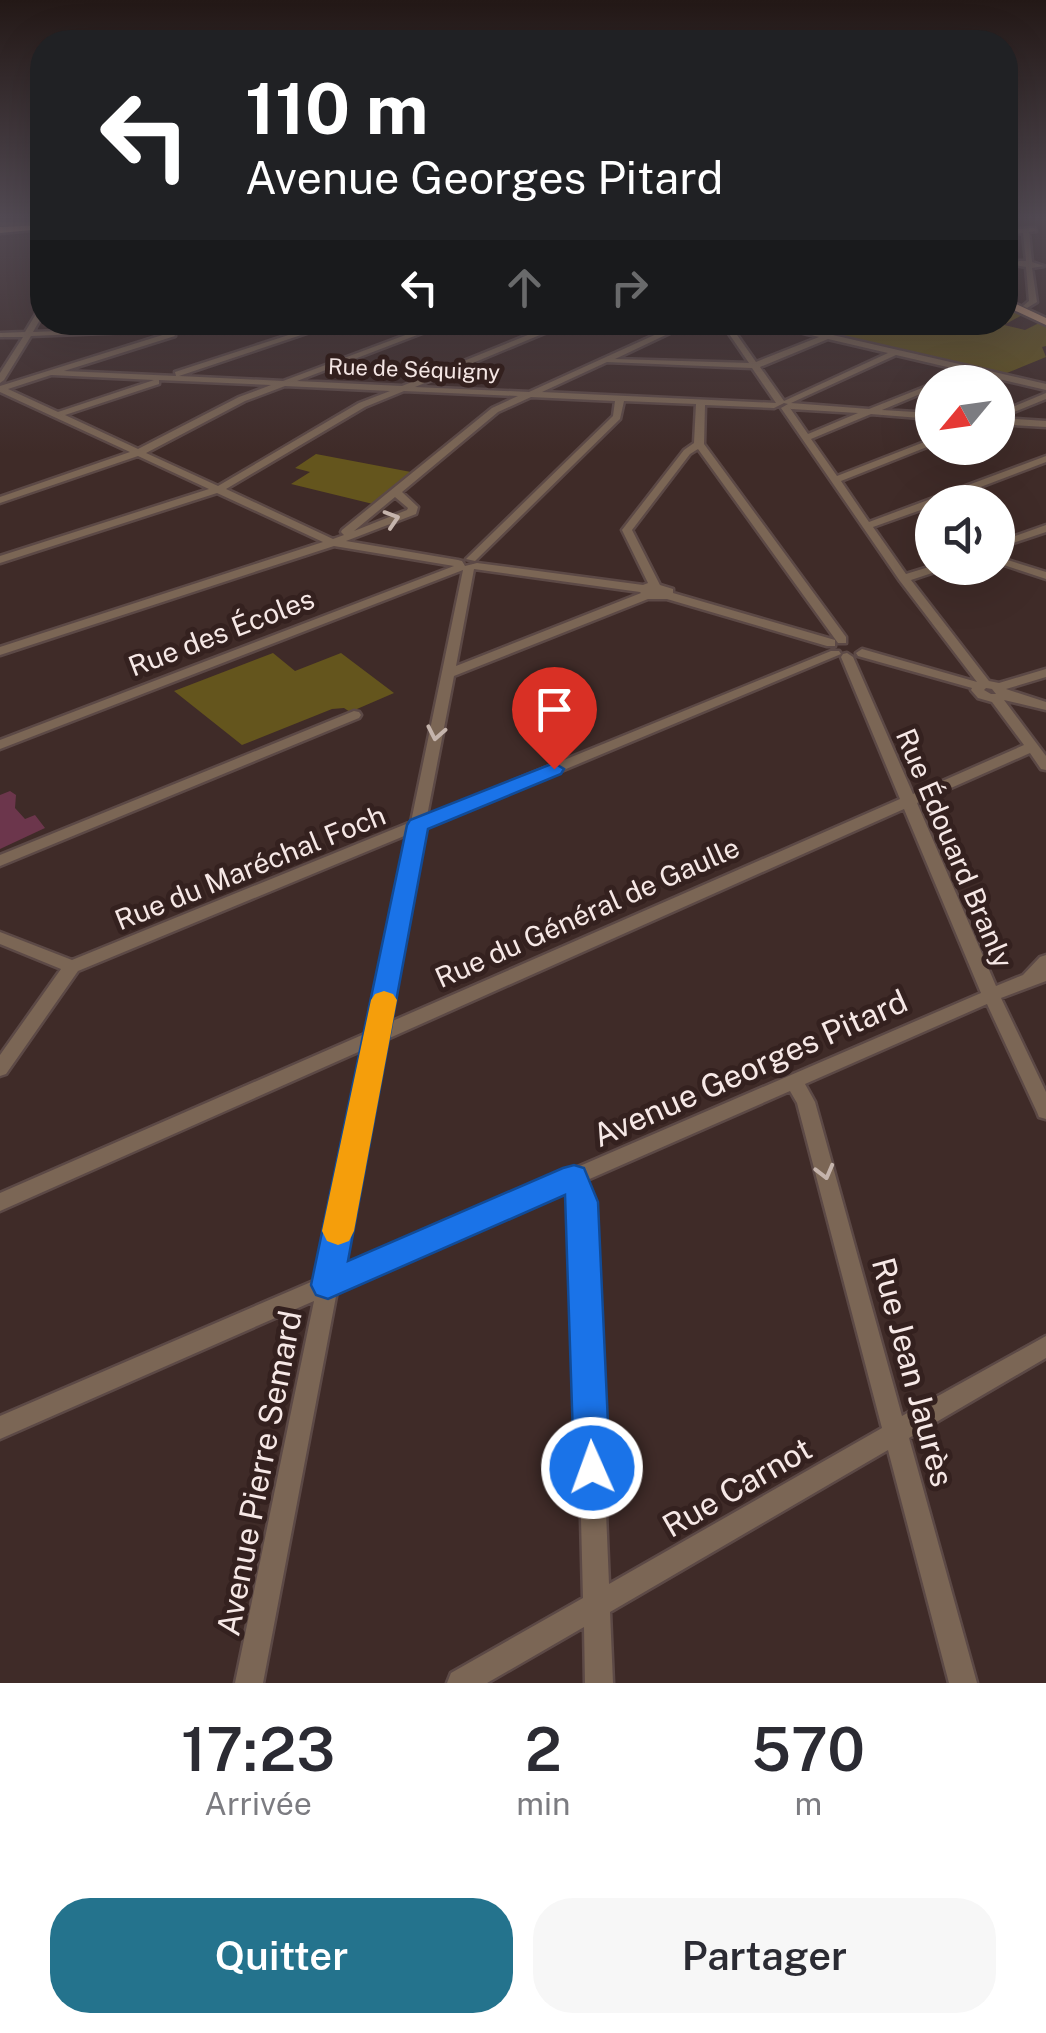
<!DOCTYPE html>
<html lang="fr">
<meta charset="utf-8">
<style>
:root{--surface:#fff;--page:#f7f7f7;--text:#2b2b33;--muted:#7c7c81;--accent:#24738d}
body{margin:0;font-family:"Public Sans",sans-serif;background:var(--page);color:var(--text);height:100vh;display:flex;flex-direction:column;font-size:38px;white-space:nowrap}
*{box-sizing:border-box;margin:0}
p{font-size:32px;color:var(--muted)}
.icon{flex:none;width:55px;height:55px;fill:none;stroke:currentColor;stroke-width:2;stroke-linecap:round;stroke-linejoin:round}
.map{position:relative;height:1683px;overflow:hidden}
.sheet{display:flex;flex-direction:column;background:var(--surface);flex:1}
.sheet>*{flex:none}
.guide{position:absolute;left:30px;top:30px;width:988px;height:305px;border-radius:40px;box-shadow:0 10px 40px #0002;background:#202124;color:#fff;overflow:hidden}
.needle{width:65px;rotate:241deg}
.fabs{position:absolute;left:915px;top:365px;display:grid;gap:20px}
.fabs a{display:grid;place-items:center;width:100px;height:100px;border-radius:50%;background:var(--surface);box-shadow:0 10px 40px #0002;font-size:50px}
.pin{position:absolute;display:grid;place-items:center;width:85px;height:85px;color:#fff;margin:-102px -42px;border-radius:50% 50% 50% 0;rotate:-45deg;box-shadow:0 0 10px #0007}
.pin .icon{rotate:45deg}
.me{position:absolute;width:110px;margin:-55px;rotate:358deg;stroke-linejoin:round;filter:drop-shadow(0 0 8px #0008)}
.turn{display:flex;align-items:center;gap:35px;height:210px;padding:0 50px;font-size:45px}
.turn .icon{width:130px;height:130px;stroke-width:2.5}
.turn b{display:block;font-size:70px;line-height:85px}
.lanes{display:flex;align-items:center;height:95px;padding:0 50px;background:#0003;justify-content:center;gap:50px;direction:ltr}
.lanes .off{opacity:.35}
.eta{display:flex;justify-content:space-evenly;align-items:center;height:170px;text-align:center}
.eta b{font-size:60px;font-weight:600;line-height:70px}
.primary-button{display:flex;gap:20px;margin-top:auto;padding:20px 50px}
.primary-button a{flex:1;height:115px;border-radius:40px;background:var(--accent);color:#fff;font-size:40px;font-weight:600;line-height:115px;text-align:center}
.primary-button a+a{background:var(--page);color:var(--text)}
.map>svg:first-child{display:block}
</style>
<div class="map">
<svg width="1046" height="1683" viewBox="0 0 1046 1683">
<rect width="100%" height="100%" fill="#3f2b28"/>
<path fill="#64551d" d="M1005 312 1024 314 1004 325 1025 330 1041 322 1046 325V346L1042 347 1046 357 1002 375 775 323 1005 322Z
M316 454 411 472 373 504 291 484 310 472 295 468Z
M273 653 295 671 341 653 394 693 350 712 344 708 332 709 242 745 174 691Z"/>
<path fill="#6c364c" d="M10 791 16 795 15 808 25 819 35 815 45 828 0 849V795Z"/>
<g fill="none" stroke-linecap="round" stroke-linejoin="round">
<g stroke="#5c4946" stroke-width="5">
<path id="minor" d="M0 222H42V226H0Z
M1034 228 1036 231 1029 232 1032 262 1044 266 1032 268 1037 302 1027 308 1023 306 1029 301 1026 267 1015 265 1019 261H1026L1023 233 1005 234V230Z
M39 309H42V316L33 332 293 322H376L31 336 4 380 0 383V373L23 337H0V333L25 332Z
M440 322H451L297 381 402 386 560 322H571L415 387 529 392 683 322H693L615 359 749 363 721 322H728L756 362 819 337 761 322H776L1046 384V390L896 355 791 403 869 409 932 384V389L882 410 932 413V419L871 414 811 439 837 476 932 439V445L841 481 869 522 1046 456V462L941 502H932V506L873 527 906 574 932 566 942 568 941 570 911 580 989 681 999 683 1046 669V677L1006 689 1046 702V710L1004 700 1046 756V770L1041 769 1030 753 917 803 996 986 1023 975 1040 957 1046 955V981L1001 998 1046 1092V1119L1039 1117 1037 1112 987 1004 805 1084 815 1102 902 1416 1046 1336V1358L909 1438 977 1683H949L888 1450 610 1612 613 1683H585L584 1627 487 1683H447L451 1673 583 1598 573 1202 568 1189 337 1291 263 1683H235L314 1301 0 1439V1416L318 1279 365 1049 0 1211V1193L369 1032 409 834 78 971 6 1074 0 1076V1055L61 969 0 944V932L72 960 411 822 463 570 0 749V740L454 566 334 546 0 655V647L323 542 217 493 0 563V556L209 489 138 456 0 503V497L130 452 0 392V386L172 332 175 336 64 371 176 376 175 372 310 328V332L179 376 283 381ZM828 339 888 353 784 401 760 367ZM607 362 752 368 776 403 542 392ZM51 375H52L154 380 58 412 8 389ZM159 380 271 385 239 397 138 449 65 415 159 384ZM285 386 390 391 359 403 218 486 146 453 245 401ZM404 391 518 396 492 408 342 530 341 532 344 535 333 539 226 489 365 407ZM531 397 615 401 613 416 466 559 475 561 620 419 624 401 696 404 694 443 684 450 622 530 648 583 643 585 477 563 465 566 462 561 458 560 346 541 416 514 418 507 402 492 498 412ZM784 403 788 404 781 408 900 581 977 682 862 649 856 653 858 656 972 688 971 690 978 698 992 702 1024 745 913 794 853 657 847 653 843 654 841 657 900 799 388 1023 425 828 841 654 839 651H831L427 816 454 676 648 599H667L827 646H835V640L673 593V589L660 585 632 530 690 454 698 449 838 643H846V637L704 444 705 405 774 408ZM790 408 791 409 858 413 808 434ZM395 497 408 508 407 510 354 531ZM474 569 640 592 641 593 456 666ZM986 688 992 689 996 694H991L984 690ZM904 809 981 993 341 1269 385 1040ZM790 1091 797 1103 882 1428 609 1584 593 1202 585 1181Z
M1046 393V399L999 418 1046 421V427L998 424V413Z
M1046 525V532L998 548V542Z
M998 557 1046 572V579L998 563Z
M354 711 359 712 361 715 359 718 0 866V855Z"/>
</g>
<g stroke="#5c4946" stroke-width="5">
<path id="major" d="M42 225V229L0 233V227Z
M1005 299 1046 318V325L1005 306Z"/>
</g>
<use href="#minor" fill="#7b6655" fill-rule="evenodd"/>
<use href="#major" fill="#c49a77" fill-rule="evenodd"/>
</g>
<defs><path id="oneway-chevron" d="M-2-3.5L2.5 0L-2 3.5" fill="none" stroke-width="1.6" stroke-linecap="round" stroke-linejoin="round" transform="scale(2.5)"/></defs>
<g stroke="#c5b4ac">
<use href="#oneway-chevron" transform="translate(392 519) rotate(-18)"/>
<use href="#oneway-chevron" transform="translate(436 733) rotate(101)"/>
<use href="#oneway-chevron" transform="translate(825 1172) rotate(75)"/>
</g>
<linearGradient id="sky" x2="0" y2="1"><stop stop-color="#231816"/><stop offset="0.48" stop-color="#524a53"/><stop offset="1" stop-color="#524a53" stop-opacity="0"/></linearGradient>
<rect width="1046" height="453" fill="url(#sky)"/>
<path fill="#1a73e8" stroke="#114b97" stroke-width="2.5" d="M554 763 564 769 561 774 428 829 348 1261 563 1168 574 1165 584 1168 598 1202 610 1468 605 1480 592 1486 579 1480 574 1468 565 1195 328 1299 316 1295 311 1285 407 825 410 820Z"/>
<path fill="#f59e0b" d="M384 991 393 994 397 1000 354 1231 349 1241 338 1245 327 1241 322 1231 371 1000 375 994Z"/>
<g text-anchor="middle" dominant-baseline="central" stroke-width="10" stroke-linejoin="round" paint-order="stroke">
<g font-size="22" fill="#f6e8e6" stroke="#34211f">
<text transform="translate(414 369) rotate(2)">Rue de Séquigny</text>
</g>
<g font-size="28" fill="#f6e8e6" stroke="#34211f">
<text transform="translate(221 632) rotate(-21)">Rue des Écoles</text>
<text transform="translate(955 848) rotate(67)">Rue Édouard Branly</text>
<text transform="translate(250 867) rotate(-22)">Rue du Maréchal Foch</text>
<text transform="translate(587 912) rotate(-24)">Rue du Général de Gaulle</text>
</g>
<g font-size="32" fill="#f6e8e6" stroke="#34211f">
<text transform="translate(750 1068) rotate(-24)">Avenue Georges Pitard</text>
<text transform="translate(913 1372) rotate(75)">Rue Jean Jaurès</text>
<text transform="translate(259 1473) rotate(-79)">Avenue Pierre Semard</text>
<text transform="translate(737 1487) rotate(-30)">Rue Carnot</text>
</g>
</g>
</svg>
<div class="fabs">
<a><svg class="needle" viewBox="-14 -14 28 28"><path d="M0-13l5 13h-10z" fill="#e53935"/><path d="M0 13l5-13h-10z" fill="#7c7c81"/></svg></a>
<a><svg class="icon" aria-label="sound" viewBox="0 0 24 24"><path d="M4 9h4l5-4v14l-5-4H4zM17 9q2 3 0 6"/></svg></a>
</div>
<div class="pin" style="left:554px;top:769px;background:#d93025"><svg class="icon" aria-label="arrive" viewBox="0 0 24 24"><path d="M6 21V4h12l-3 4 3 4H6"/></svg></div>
<svg class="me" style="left:592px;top:1468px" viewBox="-20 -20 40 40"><circle r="17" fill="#1a73e8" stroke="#fff" stroke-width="3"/><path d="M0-11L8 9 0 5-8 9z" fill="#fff"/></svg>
<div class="guide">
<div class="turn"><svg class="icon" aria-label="left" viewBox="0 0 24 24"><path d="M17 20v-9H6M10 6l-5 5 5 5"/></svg><div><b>110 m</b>Avenue Georges Pitard</div></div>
<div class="lanes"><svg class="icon" aria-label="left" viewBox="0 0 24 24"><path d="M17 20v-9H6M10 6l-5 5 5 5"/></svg><svg class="icon off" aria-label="ahead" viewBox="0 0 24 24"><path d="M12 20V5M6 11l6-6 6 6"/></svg><svg class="icon off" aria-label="right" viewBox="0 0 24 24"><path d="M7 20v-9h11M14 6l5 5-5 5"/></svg></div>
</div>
</div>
<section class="sheet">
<div class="eta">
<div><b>17:23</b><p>Arrivée</p></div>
<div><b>2</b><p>min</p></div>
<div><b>570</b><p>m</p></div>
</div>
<div class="primary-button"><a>Quitter</a><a>Partager</a></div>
</section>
